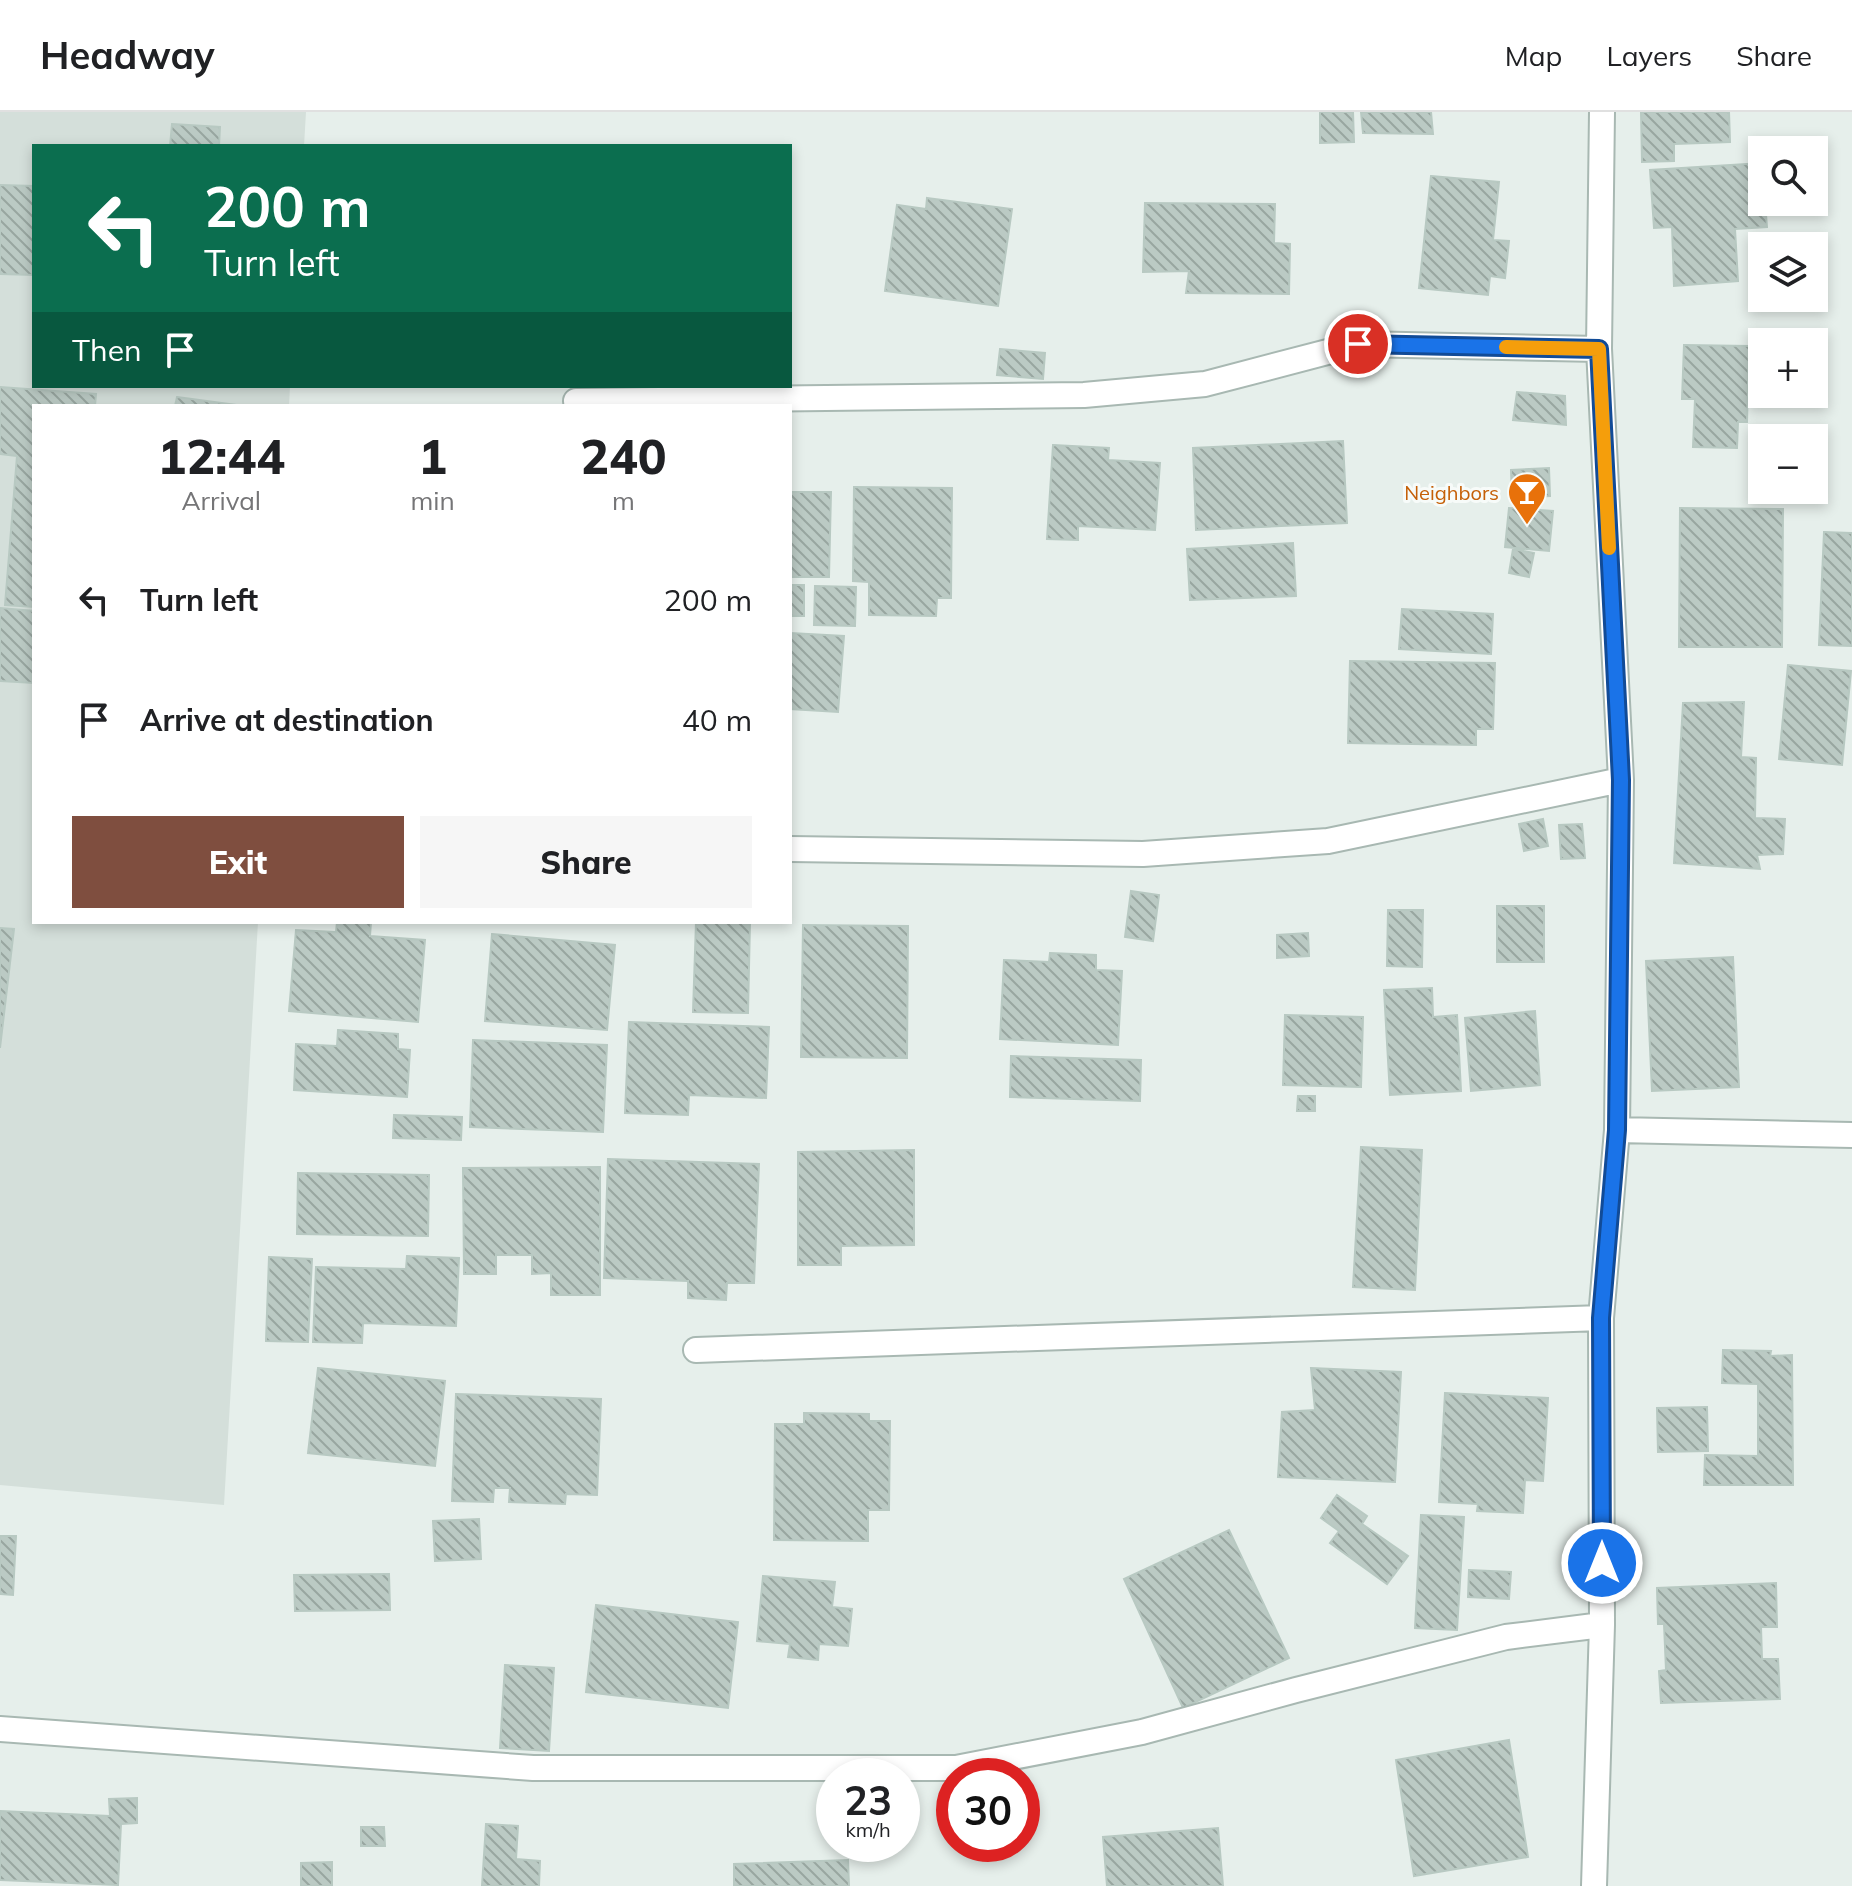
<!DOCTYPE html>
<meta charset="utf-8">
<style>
:root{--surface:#fff;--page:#f6f6f6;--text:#202124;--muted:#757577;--line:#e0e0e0;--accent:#7f4e3f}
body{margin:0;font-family:Mulish,sans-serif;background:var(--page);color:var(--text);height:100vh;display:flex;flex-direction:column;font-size:30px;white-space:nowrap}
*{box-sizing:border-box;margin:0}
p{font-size:26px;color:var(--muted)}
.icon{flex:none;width:44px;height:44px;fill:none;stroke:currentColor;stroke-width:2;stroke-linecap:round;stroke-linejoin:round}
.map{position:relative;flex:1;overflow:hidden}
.sheet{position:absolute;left:32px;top:292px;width:760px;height:520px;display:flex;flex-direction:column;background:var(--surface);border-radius:0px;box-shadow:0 4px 12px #0003}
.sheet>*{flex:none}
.hud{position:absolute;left:32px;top:32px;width:760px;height:244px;border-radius:0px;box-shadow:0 4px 12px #0003;background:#0b6e4f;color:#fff;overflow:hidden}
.buttons{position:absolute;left:1748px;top:24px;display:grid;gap:16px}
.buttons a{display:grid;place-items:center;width:80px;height:80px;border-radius:0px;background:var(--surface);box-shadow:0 4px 12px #0003;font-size:40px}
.speed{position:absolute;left:816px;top:1646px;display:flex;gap:16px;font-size:40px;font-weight:700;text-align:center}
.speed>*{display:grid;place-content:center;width:104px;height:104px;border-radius:50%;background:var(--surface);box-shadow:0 4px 12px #0003;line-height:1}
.speed small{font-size:20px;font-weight:400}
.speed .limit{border:12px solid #d22;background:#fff;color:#111}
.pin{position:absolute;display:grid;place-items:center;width:68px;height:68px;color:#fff;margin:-34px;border:4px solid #fff;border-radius:50%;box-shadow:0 2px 8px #0007}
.me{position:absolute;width:88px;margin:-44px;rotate:0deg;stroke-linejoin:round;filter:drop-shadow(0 0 6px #0008)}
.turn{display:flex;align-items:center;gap:28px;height:168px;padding:0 40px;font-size:36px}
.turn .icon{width:104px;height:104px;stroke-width:2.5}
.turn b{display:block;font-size:56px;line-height:68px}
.then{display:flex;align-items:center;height:76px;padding:0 40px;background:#0003;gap:16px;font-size:30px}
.eta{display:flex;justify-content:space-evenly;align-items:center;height:136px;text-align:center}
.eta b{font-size:48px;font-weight:800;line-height:56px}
.cta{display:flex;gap:16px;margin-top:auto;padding:16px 40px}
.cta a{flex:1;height:92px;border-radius:0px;background:var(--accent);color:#fff;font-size:32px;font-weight:800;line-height:92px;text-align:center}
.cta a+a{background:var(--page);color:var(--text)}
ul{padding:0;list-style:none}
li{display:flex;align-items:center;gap:24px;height:120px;padding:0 40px}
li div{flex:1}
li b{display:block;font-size:30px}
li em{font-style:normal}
header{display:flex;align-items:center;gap:48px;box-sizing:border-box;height:112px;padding:0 40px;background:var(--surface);border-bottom:2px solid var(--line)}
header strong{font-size:38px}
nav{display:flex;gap:44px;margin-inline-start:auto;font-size:28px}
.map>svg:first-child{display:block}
</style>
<header>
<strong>Headway</strong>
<nav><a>Map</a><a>Layers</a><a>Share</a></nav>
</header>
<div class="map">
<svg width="1852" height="1774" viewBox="0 0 1852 1774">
<defs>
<pattern id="building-back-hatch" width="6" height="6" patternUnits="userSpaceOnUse" patternTransform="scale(2)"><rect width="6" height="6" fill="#bbcac4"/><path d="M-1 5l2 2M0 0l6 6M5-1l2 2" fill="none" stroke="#98a6a0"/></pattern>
</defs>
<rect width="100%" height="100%" fill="#e6efeb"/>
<path fill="#d4dfda" d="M0 0H306L304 34H34V274H290L289 294H34V810H258L224 1393 0 1373Z"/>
<path fill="url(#building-back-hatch)" stroke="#b8c9c2" stroke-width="2" d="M1320 0H1353L1354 30 1320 31Z
M1361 0H1431L1433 22 1363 21Z
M1641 0H1729L1730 30 1674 32V49L1642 50Z
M172 12 220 15 219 34H170Z
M1762 51V90H1765L1767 115 1735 117 1738 169 1674 174 1672 115 1654 116 1650 58Z
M1431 64 1499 70 1493 128 1509 129 1505 166 1490 164 1488 183 1419 176Z
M0 73 34 74V163L0 162Z
M927 86 1012 97 998 194 885 179 897 93 926 97Z
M1145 91 1275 92 1274 131 1290 132 1289 182 1186 181 1189 159 1143 160Z
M1684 233 1749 234 1747 310H1738L1737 336 1693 335 1695 287H1682Z
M1000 237 1045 241 1043 267 997 263Z
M0 275 96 282 95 294H34V495L5 493 17 344 0 342Z
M1517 280 1565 284 1566 313 1513 308Z
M177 285 244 294H175Z
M1343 329 1347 411 1196 418 1193 336Z
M1053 333 1109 336 1108 348 1160 351 1155 418 1078 414V428L1047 427Z
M1549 356 1550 384 1512 386 1511 358Z
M854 375 952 376 951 486H937L936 504 869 503V470L853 469Z
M790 380H831L829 465H790Z
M1509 396 1553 399 1549 439 1505 435Z
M1680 396 1783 397 1782 535H1679Z
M1824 420 1852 421V534L1819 533Z
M1293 431 1296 484 1190 488 1187 437Z
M1513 437 1534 441 1529 465 1509 461Z
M790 473H804V504H790Z
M815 474 856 475 855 514 814 513Z
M0 496 34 499V571L0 569Z
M1402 497 1493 502 1491 542 1399 537Z
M790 521 844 524 838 600 790 597Z
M1350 549 1495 551 1493 617H1476V633L1348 631Z
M1788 553 1851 559 1842 653 1779 647Z
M1744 590 1741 645 1756 646 1755 706 1785 707 1783 742 1757 743 1760 757 1674 751 1683 591Z
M1543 707 1548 734 1524 739 1519 712Z
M1582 712 1585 746 1561 747 1559 713Z
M1131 779 1159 783 1153 829 1125 825Z
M1497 794H1544V850H1497Z
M1388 798H1423L1422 855 1387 854Z
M337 810H371L370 824 425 828 418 910 289 899 296 818 336 820Z
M696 810H750L748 901 693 900Z
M803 813 908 814 907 946 801 945Z
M0 816 14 817 0 936Z
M1308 821 1309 844 1277 846V823Z
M492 822 615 833 607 918 485 909Z
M1050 841 1096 843V858L1122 859 1118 933 1000 927 1004 848 1049 850Z
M1733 845 1739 975 1652 979 1646 849Z
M1432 876 1433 905 1457 903 1461 979 1390 983 1384 878Z
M1535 899 1540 973 1471 979 1465 906Z
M1285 903 1363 905 1361 975 1283 973Z
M629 910 769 915 766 986 689 983 688 1003 625 1001Z
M338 918 398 922V937L410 938 407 985 294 978 296 932 337 934Z
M473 928 607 933 603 1020 470 1015Z
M1011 944 1141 948 1140 989 1010 985Z
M1298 984H1315V999H1297Z
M394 1003 462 1005 461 1028 393 1026Z
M1361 1035 1422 1038 1415 1178 1353 1175Z
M914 1038V1133L841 1134V1153H798V1040Z
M608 1047 759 1052 754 1171H727L726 1188 688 1186V1169L604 1166Z
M600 1055V1183H551V1161L532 1162V1143H496V1162H464L463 1056Z
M298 1061 429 1063 428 1124 297 1122Z
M407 1144 459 1146 456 1214 363 1211 362 1231 313 1230 316 1155 406 1157Z
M269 1145 312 1147 308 1230 266 1229Z
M1723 1238 1771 1239 1770 1244 1792 1243 1793 1373H1704L1705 1343 1758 1344V1272L1722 1271Z
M318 1256 445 1269 435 1354 308 1341Z
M1311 1256 1401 1260 1395 1370 1278 1365 1282 1300 1315 1298Z
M1445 1281 1548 1286 1543 1369 1525 1368 1523 1401 1477 1399 1478 1392 1439 1390Z
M456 1282 601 1287 597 1383 566 1382 565 1392 509 1390 510 1376H494L493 1390 452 1389Z
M1707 1295 1708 1339 1658 1340 1657 1296Z
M804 1301 869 1302V1309H890L889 1398H868V1429L774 1428 775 1312H804Z
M1337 1383 1367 1404 1362 1412 1408 1444 1387 1472 1330 1431 1339 1419 1321 1406Z
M1421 1403 1464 1405 1457 1518 1415 1516Z
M479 1407 481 1447 435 1449 433 1409Z
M1229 1418 1289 1546 1183 1596 1124 1467Z
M0 1424H16L13 1483 0 1482Z
M1469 1458 1511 1460 1509 1487 1468 1485Z
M389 1462 390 1498 295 1499 294 1463Z
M763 1464 835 1470 832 1495 852 1497 848 1534 819 1532 818 1548 788 1545 790 1532 757 1529Z
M1776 1471 1777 1515H1761L1762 1547H1778L1780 1587 1661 1591 1659 1559 1666 1558 1664 1512H1658L1657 1476Z
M596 1493 738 1510 728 1596 586 1580Z
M505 1553 554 1556 549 1639 500 1636Z
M1509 1628 1528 1745 1414 1764 1396 1648Z
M137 1686V1711L121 1712 118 1773 0 1768V1699L110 1704 109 1687Z
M486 1712 518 1714 516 1747 540 1749 539 1774H482Z
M361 1715H384L385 1734H361Z
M1218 1716 1223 1774H1107L1103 1725Z
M848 1748 849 1774H734V1752Z
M332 1750V1774H301V1751Z"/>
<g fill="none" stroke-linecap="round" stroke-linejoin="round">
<g stroke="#a8b8b2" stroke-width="28">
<path id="street" d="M576 289 1084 283 1205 272 1358 232 1599 237
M790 737 1143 742 1328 729 1621 668
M1617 1018 1852 1023
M696 1238 1601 1206
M0 1617 533 1656H956L1142 1620 1296 1578 1506 1525 1602 1513
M1594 1774 1602 1513 1601 1206 1617 1018 1621 668 1599 237 1602 0"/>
</g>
<use href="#street" stroke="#fff" stroke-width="24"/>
</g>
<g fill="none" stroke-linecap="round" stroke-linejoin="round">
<g stroke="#114b97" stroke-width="20">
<path id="route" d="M1358 232 1599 237 1621 668 1617 1018 1601 1206 1602 1451"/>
</g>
<use href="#route" stroke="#1a73e8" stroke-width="14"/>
<path stroke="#f59e0b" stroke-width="14" d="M1506 235 1599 237 1609 436"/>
</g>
<defs>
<g id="bar-pin" transform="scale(2)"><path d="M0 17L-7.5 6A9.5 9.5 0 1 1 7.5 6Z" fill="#e8710a" stroke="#f7fbf9"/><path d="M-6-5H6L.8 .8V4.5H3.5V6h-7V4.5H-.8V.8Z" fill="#fff"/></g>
</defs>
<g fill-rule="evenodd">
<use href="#bar-pin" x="1527" y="380"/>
</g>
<g text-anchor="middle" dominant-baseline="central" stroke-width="6" stroke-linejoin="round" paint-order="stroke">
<g font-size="20" fill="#c56008" stroke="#f7fbf9" text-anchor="end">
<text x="1499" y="380">Neighbors</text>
</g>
</g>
</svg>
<div class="buttons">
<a><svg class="icon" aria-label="search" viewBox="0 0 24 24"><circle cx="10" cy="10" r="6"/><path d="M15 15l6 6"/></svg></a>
<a><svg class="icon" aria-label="layers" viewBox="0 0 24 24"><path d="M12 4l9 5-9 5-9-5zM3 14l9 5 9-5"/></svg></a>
<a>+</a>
<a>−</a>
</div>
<div class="speed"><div>23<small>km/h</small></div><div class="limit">30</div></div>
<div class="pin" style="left:1358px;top:232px;background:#d93025"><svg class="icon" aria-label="arrive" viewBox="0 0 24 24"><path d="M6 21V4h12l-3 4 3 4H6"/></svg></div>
<svg class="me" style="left:1602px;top:1451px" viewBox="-20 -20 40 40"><circle r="17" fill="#1a73e8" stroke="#fff" stroke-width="3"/><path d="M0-11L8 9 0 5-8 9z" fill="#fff"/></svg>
<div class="hud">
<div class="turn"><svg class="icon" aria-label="left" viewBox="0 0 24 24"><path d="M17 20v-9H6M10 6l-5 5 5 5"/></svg><div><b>200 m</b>Turn left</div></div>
<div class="then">Then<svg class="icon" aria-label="arrive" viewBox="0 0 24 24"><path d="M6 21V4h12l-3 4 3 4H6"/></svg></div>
</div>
<section class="sheet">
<div class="eta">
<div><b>12:44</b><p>Arrival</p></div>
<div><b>1</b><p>min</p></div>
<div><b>240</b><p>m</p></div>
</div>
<ul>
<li><svg class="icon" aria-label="left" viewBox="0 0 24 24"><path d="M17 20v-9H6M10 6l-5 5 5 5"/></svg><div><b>Turn left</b></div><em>200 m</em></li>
<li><svg class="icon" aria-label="arrive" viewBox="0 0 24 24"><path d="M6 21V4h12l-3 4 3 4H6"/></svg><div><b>Arrive at destination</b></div><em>40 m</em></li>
</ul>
<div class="cta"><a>Exit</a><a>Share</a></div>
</section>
</div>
